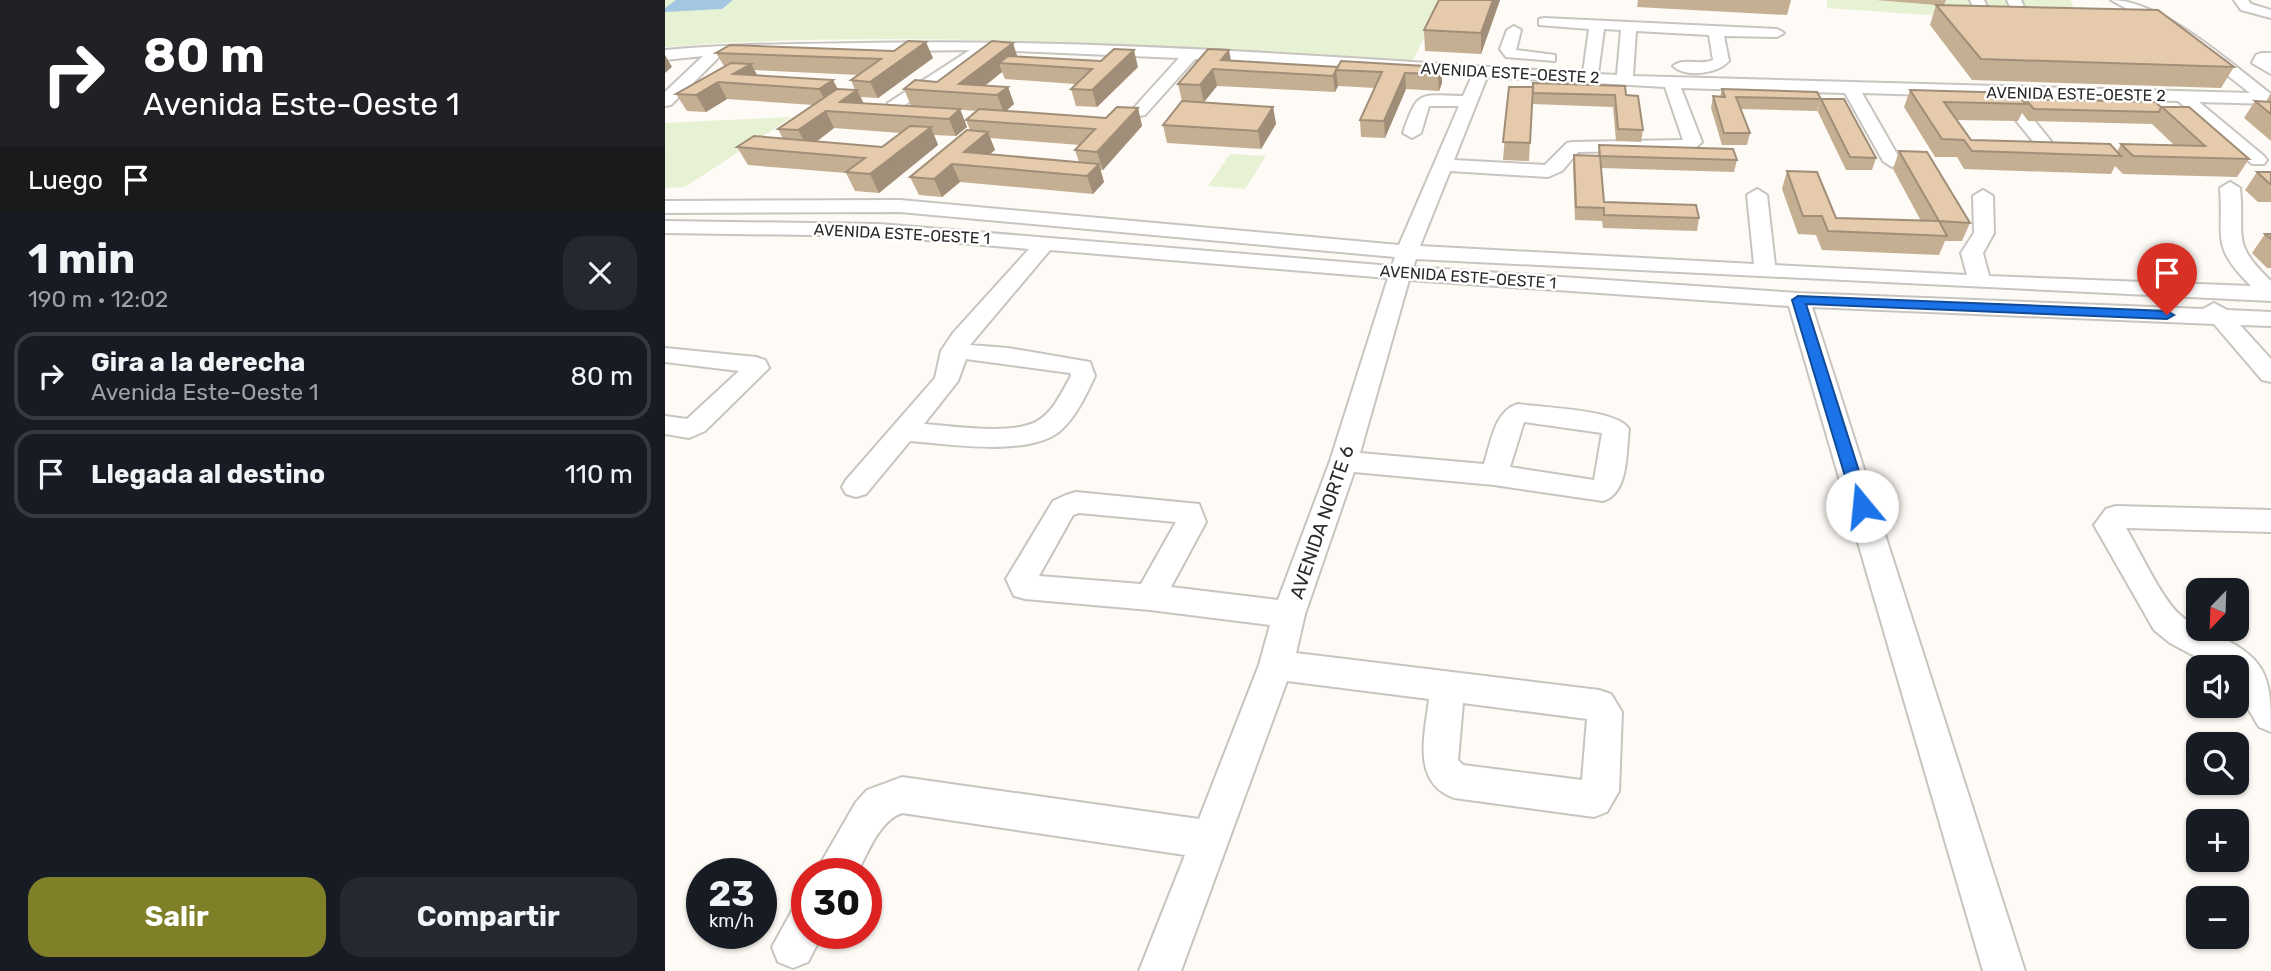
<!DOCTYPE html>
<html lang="es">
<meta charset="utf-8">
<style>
:root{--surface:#171b24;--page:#242831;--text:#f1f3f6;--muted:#9ea1a6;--line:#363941;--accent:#808028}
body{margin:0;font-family:Rubik,sans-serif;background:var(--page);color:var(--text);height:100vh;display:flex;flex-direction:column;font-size:26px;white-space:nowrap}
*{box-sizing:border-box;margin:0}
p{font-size:23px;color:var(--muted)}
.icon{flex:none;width:38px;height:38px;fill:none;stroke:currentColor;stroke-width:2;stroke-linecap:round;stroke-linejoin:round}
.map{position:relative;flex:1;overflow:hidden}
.panel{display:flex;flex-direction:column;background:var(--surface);width:665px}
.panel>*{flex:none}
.banner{background:#202124;color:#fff;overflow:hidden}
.needle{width:46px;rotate:203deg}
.buttons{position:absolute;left:1521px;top:578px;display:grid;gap:14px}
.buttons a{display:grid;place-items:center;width:63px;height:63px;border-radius:14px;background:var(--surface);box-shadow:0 2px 5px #0004;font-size:35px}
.speed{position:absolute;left:21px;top:858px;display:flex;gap:14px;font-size:35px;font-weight:700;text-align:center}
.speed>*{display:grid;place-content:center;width:91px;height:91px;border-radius:50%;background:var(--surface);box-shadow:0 2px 5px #0004;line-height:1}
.speed small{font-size:18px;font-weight:400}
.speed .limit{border:10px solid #d22;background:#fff;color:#111}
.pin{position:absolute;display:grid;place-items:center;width:60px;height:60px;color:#fff;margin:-72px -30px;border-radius:50% 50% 50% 0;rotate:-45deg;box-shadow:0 0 7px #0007}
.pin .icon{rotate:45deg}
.me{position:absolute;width:77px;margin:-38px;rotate:343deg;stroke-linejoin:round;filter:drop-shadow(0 0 5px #0008)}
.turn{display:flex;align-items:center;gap:24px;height:147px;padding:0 28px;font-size:32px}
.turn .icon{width:91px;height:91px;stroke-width:2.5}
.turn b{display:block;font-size:49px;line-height:60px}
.then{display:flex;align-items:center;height:66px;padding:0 28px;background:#0003;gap:14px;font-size:26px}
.round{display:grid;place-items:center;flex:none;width:74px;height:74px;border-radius:21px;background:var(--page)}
.headline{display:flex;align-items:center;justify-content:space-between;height:119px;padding:0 28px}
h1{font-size:42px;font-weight:700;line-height:52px}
.cta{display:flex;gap:14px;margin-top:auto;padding:14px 28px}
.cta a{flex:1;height:80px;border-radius:21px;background:var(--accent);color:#fff;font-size:28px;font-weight:700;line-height:80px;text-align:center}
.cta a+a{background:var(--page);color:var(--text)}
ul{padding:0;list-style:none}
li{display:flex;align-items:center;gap:21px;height:88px;margin:0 14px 10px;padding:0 14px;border:4px solid var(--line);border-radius:21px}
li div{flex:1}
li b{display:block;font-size:26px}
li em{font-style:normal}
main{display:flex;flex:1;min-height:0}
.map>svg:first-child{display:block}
</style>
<main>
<section class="panel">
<div class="banner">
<div class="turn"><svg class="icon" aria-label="right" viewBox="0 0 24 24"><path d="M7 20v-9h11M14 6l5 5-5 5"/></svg><div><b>80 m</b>Avenida Este-Oeste 1</div></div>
<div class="then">Luego<svg class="icon" aria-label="arrive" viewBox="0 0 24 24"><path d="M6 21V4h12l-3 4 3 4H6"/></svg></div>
</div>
<div class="headline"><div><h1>1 min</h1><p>190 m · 12:02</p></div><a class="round"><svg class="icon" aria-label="close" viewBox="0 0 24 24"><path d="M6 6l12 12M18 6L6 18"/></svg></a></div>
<ul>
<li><svg class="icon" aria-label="right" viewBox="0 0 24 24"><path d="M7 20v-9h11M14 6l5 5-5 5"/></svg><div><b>Gira a la derecha</b><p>Avenida Este-Oeste 1</p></div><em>80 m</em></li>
<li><svg class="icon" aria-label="arrive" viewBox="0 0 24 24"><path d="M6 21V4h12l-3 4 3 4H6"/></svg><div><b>Llegada al destino</b></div><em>110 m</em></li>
</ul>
<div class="cta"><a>Salir</a><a>Compartir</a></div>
</section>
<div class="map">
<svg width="1606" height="971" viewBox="0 0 1606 971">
<rect width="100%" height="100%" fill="#fefaf5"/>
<path fill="#e7f2d4" d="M0 0H778L747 62C498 47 249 28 0 47Z
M1162 0H1405L1420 26 1162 8Z
M127 117 20 187 0 188V123Z
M565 154 601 156 580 189 543 186Z"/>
<path fill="#a3c7e0" d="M11 0H68L57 9 0 12V8Z"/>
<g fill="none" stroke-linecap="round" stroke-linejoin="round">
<g stroke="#c8c4bf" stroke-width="4">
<path id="minor" d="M1305 0H1319L1326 16 1350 18 1342 0H1356L1366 23 1359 27 1316 23Z
M1446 0C1496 0 1567 64 1606 94V104L1534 102 1599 156 1602 160 1599 164H1587L1513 101 1350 97 1386 141 1377 146 1371 145 1332 97 1197 93 1236 161 1227 167 1218 161 1180 93 1016 88 1037 142 1028 150 913 152 897 171 883 177 785 171 755 246 1089 264 1082 195 1092 189 1102 195 1110 265 1302 275 1296 253 1309 233 1308 196 1318 190 1328 196 1329 233 1318 253 1324 276 1586 286C1545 245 1559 239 1555 188L1565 182 1575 188C1580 238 1565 242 1606 281V301L751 259 748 267 1133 293 1538 309 1549 303 1562 310 1606 312V326L1575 325 1606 359V382L1597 380 1549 324 1147 307 1360 971H1318L1124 306 744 280 695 453 819 464C826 443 829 411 853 404 877 408 952 409 964 429 961 452 964 493 938 501L829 485 689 472 640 614 631 653 934 690 946 694 957 712 954 791 942 812 929 817 789 798C746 782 760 735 764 699L622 681 516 971H474L520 855 237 813C214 821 203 853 192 873H150L191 802 202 790 237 777 534 819 594 665 605 625 485 610 360 599 349 596 341 579 388 501 401 495 411 492 534 504 541 522 506 587 613 600 665 461 723 278 385 250 305 345 343 348 425 362 430 376C421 395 411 417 395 431 364 457 284 444 245 441L201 494 191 497 181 494 177 487 181 480 270 378 276 351 288 333 364 249 214 236 0 233V221L214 224 727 266 730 257 235 212 0 213V201L235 200 734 245 794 106H764L756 133 747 138 738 133C753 89 754 95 798 96L807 76 530 59 480 115 474 116 466 111 514 58 325 50 229 112 223 111 221 107 223 103 305 50 57 54 6 105 0 106V92L38 56 0 60V50C65 44 130 44 195 43 436 38 677 58 918 73L924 29 874 25V19L879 18 1112 29 1119 33 1112 37 1059 36 1064 61C1052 74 1021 78 1008 66 1019 57 1035 66 1048 60L1044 35 971 31 968 76 1585 93 1516 39ZM939 29 956 30 952 75 933 74ZM822 77 1000 87 1018 140 908 142 902 143 880 165 789 160ZM301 359 405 373 406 376C397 392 389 410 374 420 351 436 287 426 259 424L293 381ZM859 422 937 433 929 480 845 467ZM414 513 511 522 476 584 374 576 408 515ZM798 703 922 719 917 780 798 765 793 760Z
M1569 0H1583L1586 4 1606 10V18L1576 10Z
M849 26 856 30 851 50 890 55V61L841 57 835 49 842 30Z
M1596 53H1606V74L1587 63 1591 55Z
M0 348 91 357 100 360 104 368 40 431 24 438 0 434V416L22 419 74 371 0 362Z
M1451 506 1606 510V532L1461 528C1475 551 1496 598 1514 614 1527 626 1540 630 1555 637 1605 660 1606 683 1606 732L1594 727 1572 690V667H1550L1505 643 1489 630 1429 525 1441 509Z
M142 903V933H158L143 962 128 968 113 962 107 947 128 909Z"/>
</g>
<use href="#minor" fill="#fff" fill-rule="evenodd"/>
</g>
<path fill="#c5af93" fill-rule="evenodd" d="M835 0 816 54 760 51 759 30Z
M973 0H1126L1122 15 972 7Z
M1211 0H1281L1279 5 1569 67 1556 88 1307 80 1265 25 1271 5Z
M348 43 352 56 473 67 432 107 411 106 406 89 410 84 340 79 337 72 320 86 343 87 349 104 340 111 441 118 473 108 477 126 438 170H435L439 182 428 194 295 182 277 197 254 195 245 177 305 130 301 120 312 111 246 106 239 89 272 82ZM325 138 415 145 410 150 414 162 324 154 330 150Z
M229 51 268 58 213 98 196 97 199 104 295 109 302 127 291 136 269 135 273 145 214 193 190 191 181 173 83 165 72 147 118 139 113 129 148 105 62 99 41 112 22 111 11 94 59 66 51 53ZM89 70 194 75 186 80 190 90 172 89 92 75ZM169 128 236 133 217 147 151 142Z
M566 61 673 67H776L777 83 774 91 741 89 720 138 696 137 695 120 710 88 673 86 670 92 552 86 539 102 517 101 513 84Z
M844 87 961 95 978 130 976 142 951 141 948 107 867 104 864 161 838 160Z
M1057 89 1156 99 1152 111 1076 109 1085 133 1082 145H1057L1046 108 1048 96 1055 97Z
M1245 90 1359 102 1360 99 1497 107 1584 159 1572 177 1458 174 1450 166 1446 174 1299 169 1292 157H1270L1239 107ZM1357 113 1363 121 1487 124 1510 146 1456 144 1452 152 1306 140 1292 120 1353 121Z
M1605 94H1606V141L1579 118 1590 101 1601 102Z
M1156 99 1211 158 1207 170H1181L1152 110Z
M608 107 611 124 596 149 502 143 498 125Z
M934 145 1072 160 1069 172 936 168 939 202 1034 218 1032 231 938 228 937 221 910 220 908 167 909 155 933 156Z
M1234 151 1305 223 1297 241H1280L1274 255 1157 250 1151 235 1133 234 1117 189 1122 171 1171 218 1256 221 1228 169Z
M1592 172H1606V202H1593L1580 190Z
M1600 234H1606V268H1602L1587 253Z"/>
<path fill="#a08e78" d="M828 0H835L816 54V33Z
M261 42 268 58 213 98 205 82Z
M348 43 353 59 334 63 337 72 309 94 294 84Z
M469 50 473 67 432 107 427 90Z
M564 50 567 66 556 60Z
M0 55 7 67 0 73Z
M86 64 95 80 68 74Z
M776 67 777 83 774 91 773 74Z
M548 69 552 86 539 102 535 85Z
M671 70 673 86 670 92 668 76Z
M740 73 741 89 720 138 719 121Z
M168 80 177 97 163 106 154 89Z
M53 82 62 99 41 112 31 95Z
M343 87 349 104 339 113 332 95Z
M192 90 200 107 175 102Z
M608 107 611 124 596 149 593 131Z
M473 108 477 126 438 170 432 152Z
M295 109 302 127 291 136 284 119Z
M161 111 169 128 143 148 133 130Z
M266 127 273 145 214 193 205 174Z
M323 132 330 150 311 166 299 152Z
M287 164 295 182 277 197 269 179Z
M434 164 439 182 428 194 422 176Z"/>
<path fill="#e5cbab" stroke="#a08e78" stroke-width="2" d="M774 0H828L816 33 759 30Z
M1271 5 1493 10 1569 67 1316 59Z
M243 41 261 42 205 82 186 80 216 59 51 53 65 45 229 51Z
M327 41 348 43 294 84 343 87 332 95 239 89 250 80 272 82Z
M449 49 469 50 427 90 406 89 427 69 334 63 343 56 436 61Z
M543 49 564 50 556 60 673 67 671 70 676 61 776 67 773 74 740 73 719 121 695 120 717 72 671 70 668 76 548 69 535 85 513 84Z
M66 63 86 64 68 74 168 80 154 89 53 82 31 95 11 94Z
M868 83 960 86 961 95 973 96 978 130 953 129 950 95 868 93Z
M844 87H868L865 143 838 142Z
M172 89 192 90 175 102 295 109 284 119 161 111 133 130 113 129Z
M1057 89 1152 92 1156 99 1071 97 1085 133H1059L1048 96 1060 97Z
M1245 90 1351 93 1361 104 1279 102 1306 140 1445 144 1456 156 1307 151 1299 140 1277 139Z
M1156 99H1179L1211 158 1185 157Z
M1360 99 1490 102 1496 107 1494 112 1369 109Z
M517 101 608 107 593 131 498 125Z
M1590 101 1606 102V114Z
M452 107 473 108 432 152 410 150 430 129 301 120 314 109 441 118Z
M1497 107H1524L1584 159 1468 156 1456 144 1540 146Z
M245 126 266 127 205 174 181 172 200 158 72 147 89 136 217 147Z
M302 130 323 132 299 152 434 164 422 176 287 164 269 179 245 177Z
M934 145 1068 149 1072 160 935 156 939 202 1031 205 1034 218 939 215V208L911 207 909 155 935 156Z
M1234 151 1262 152 1305 223 1274 221Z
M1122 171 1152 172 1171 218 1274 221 1282 236 1163 231 1157 216H1138Z
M1592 172H1606V184H1605Z
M1600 234H1606V239Z"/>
<path fill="#1a73e8" stroke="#114b97" stroke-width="2" d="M1133 296 1502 311 1509 315 1502 319 1141 304 1205 506 1197 512 1189 506 1127 300Z"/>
<g text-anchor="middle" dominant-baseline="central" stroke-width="5" stroke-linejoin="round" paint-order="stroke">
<g font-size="16" fill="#2c2a29" stroke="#fff">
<text transform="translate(845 73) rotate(3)">AVENIDA ESTE-OESTE 2</text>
<text transform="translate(1411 94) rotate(1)">AVENIDA ESTE-OESTE 2</text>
<text transform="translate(237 234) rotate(3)">AVENIDA ESTE-OESTE 1</text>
<text transform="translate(803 277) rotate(4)">AVENIDA ESTE-OESTE 1</text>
</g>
<g font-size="19" fill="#2c2a29" stroke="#fff">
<text transform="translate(657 522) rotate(-71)">AVENIDA NORTE 6</text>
</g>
</g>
</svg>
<div class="buttons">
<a><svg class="needle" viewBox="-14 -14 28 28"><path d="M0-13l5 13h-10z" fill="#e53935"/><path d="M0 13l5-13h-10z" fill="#9ea1a6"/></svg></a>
<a><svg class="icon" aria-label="sound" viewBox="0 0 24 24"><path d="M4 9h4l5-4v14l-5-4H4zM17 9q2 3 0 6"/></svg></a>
<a><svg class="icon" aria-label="search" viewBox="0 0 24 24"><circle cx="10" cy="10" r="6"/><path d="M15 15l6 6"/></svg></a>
<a>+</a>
<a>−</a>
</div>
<div class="speed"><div>23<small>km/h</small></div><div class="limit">30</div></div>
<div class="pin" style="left:1502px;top:315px;background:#d93025"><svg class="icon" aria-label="arrive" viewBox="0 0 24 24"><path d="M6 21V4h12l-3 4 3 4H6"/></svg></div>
<svg class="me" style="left:1197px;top:506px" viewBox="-20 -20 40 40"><circle r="19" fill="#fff"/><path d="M0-13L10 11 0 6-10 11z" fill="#1a73e8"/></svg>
</div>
</main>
